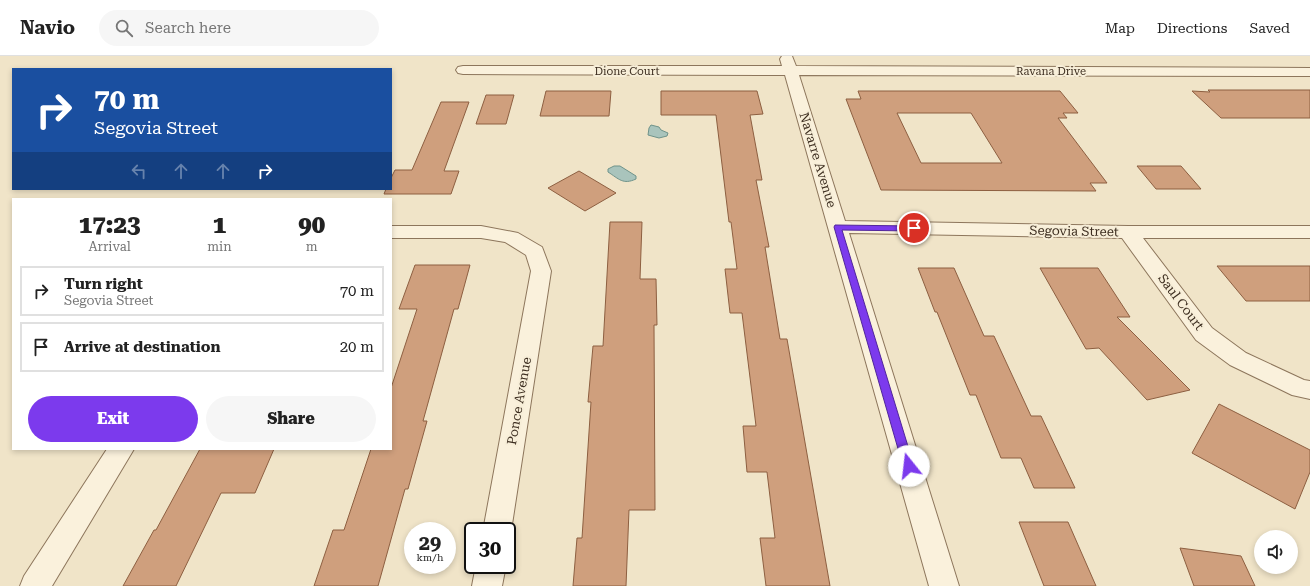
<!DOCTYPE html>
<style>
:root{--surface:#fff;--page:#f6f6f6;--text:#222;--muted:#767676;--line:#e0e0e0;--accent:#7c3aed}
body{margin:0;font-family:"Roboto Serif",serif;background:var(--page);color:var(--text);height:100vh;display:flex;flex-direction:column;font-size:15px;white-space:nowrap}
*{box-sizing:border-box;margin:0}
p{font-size:13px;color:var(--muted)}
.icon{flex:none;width:22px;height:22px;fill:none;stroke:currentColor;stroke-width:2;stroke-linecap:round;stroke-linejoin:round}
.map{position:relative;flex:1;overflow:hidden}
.details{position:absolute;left:12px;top:142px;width:380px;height:252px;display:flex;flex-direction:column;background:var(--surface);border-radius:0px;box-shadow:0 2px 6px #0003}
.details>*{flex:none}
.hud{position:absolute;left:12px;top:12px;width:380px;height:122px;border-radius:0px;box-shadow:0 2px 6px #0003;background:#1a4fa0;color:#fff;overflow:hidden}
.buttons{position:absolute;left:1254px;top:474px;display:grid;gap:8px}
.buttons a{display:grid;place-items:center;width:44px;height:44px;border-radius:50%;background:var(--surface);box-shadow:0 2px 6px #0003;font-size:20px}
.speed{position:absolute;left:404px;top:466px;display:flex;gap:8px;font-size:20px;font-weight:700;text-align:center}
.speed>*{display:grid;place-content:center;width:52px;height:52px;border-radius:50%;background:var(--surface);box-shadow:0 2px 6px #0003;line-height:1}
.speed small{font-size:10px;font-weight:400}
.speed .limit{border:2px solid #111;border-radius:6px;background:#fff;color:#111}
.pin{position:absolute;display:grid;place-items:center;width:34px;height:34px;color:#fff;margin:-17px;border:2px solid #fff;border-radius:50%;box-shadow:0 1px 4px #0007}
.me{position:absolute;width:44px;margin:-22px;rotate:344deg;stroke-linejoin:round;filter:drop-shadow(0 0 3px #0008)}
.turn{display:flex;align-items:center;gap:14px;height:84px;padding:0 16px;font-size:18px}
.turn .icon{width:52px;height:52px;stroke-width:2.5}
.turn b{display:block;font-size:28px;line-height:34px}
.lanes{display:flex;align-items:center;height:38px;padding:0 16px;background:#0003;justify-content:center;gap:20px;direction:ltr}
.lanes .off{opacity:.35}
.eta{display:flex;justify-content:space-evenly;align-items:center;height:68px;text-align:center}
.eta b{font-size:24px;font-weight:800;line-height:28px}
.primary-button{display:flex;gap:8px;margin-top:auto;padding:8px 16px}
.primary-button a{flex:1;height:46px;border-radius:24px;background:var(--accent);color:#fff;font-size:16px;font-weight:800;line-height:46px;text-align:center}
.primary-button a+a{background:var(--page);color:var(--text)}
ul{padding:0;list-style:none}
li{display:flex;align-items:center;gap:12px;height:50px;margin:0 8px 6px;padding:0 8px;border:2px solid var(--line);border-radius:0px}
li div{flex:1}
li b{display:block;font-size:15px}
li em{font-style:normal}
header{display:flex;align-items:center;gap:24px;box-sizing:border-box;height:56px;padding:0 20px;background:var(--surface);border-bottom:1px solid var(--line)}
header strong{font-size:19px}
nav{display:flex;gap:22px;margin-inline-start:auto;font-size:14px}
.search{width:280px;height:36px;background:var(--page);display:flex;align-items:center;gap:10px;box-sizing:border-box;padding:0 14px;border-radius:22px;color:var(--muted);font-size:15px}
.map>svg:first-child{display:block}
</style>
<header>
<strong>Navio</strong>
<div class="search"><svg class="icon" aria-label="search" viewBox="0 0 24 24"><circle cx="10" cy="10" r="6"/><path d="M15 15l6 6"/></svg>Search here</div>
<nav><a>Map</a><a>Directions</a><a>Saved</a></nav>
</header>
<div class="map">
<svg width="1310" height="530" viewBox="0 0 1310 530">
<rect width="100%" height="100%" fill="#f0e4c8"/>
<path fill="#a9c4bc" stroke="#6f938a" d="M651 69 659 71 661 74 668 77 667 80 659 82 648 79 649 72Z
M614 110H620L636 120V123C623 129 619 123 608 116V113Z"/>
<path fill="#cf9f7d" stroke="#8d5f41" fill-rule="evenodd" d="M1208 34H1310V62H1221L1192 35 1210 36Z
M546 35H611L609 60H540Z
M661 35H757L763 58 750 59 762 124H756L769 191H765L780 283H787L830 530H766L760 482H775L767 416H747L743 370H756L742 257H730L725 213H737L731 166H729L716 59H661Z
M858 35H1060L1078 57H1063L1067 62H1058L1107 127H1090L1096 135 881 134 846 43H861ZM897 57H971L1002 107H921Z
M486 39H514L506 68H476Z
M441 46H469L444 115H459L451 138H384L386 133H391V122L395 114H412Z
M1137 110H1181L1201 133H1156Z
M579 115 616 137 585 155 548 132Z
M610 166H642L640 223H656L657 269H654L655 454H629L626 530H573L577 482H582L591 346H588L593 290H603Z
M415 209H470L458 253H454L423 365H427L408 433H405L378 530H314L333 474H344L371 393H391V332L417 253H399Z
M1217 210H1310V245H1246Z
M918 212H954L984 280H994L1031 360H1041L1075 432H1034L1021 402H1001L976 339H970L937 256H935Z
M1040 212H1098L1130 261H1117L1190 334 1147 344 1099 292 1086 293Z
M1219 348 1310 394V416L1295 453 1192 397Z
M200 393H274L255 437H221L176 530H123L154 474H156Z
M1019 466H1068L1096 530H1044Z
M1180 492 1241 500 1255 530H1194Z"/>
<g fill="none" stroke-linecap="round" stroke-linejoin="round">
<g stroke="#8d765c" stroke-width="2">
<path id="minor" d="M782 0H792L796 10 1310 12V20L799 19 845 165 1128 170H1310V182H1143L1212 272 1246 297 1304 324 1310 325V343L1292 339 1230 309 1196 284 1122 182 849 177 959 530H929L785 19 463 18 458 17 456 14 458 11 463 10H782L780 3Z
M391 170H481L518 177 542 191 551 215 511 475 507 484V475H483L531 215 526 199 505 186 481 182H391Z
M107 393H134L52 530H20L24 520Z
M476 509H506L502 530H472Z"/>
</g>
<use href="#minor" fill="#faf1dc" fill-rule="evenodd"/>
</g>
<path fill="#7c3aed" stroke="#51269a" d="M835 169 914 170 918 172 914 175 842 174 914 410 912 414 909 415 905 414 903 410 834 171Z"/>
<g text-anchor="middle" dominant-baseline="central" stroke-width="4" stroke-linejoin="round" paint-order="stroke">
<g font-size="11" fill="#3d2e20" stroke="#f7eed8">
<text x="627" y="15">Dione Court</text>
<text x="1051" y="15">Ravana Drive</text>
</g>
<g font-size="13" fill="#3d2e20" stroke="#f7eed8">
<text transform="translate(818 104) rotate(73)">Navarre Avenue</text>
<text transform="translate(1074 175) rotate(1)">Segovia Street</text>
<text transform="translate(1181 246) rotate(53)">Saul Court</text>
<text transform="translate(519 345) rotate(-80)">Ponce Avenue</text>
</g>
</g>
</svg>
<div class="buttons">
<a><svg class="icon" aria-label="sound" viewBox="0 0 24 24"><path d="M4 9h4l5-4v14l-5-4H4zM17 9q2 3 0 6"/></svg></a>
</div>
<div class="speed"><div>29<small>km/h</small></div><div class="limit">30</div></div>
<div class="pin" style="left:914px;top:172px;background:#d93025"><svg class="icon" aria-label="arrive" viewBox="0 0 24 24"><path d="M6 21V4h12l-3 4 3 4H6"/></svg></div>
<svg class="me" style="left:909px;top:410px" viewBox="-20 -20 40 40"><circle r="19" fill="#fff"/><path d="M0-13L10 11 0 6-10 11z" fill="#7c3aed"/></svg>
<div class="hud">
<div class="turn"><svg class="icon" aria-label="right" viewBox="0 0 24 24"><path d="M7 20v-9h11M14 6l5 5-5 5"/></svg><div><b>70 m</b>Segovia Street</div></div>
<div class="lanes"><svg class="icon off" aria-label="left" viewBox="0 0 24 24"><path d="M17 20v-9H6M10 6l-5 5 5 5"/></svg><svg class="icon off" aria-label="ahead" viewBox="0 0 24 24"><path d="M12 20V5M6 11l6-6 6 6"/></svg><svg class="icon off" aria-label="ahead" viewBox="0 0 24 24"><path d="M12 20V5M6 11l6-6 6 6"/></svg><svg class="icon" aria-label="right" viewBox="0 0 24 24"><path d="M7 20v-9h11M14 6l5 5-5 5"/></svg></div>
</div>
<section class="details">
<div class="eta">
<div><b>17:23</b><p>Arrival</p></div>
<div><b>1</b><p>min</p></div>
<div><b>90</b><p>m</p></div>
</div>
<ul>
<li><svg class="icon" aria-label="right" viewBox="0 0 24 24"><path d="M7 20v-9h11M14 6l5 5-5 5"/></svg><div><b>Turn right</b><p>Segovia Street</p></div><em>70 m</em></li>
<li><svg class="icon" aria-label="arrive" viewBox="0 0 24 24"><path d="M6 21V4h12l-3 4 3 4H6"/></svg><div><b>Arrive at destination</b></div><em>20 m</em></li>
</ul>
<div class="primary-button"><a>Exit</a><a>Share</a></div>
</section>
</div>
